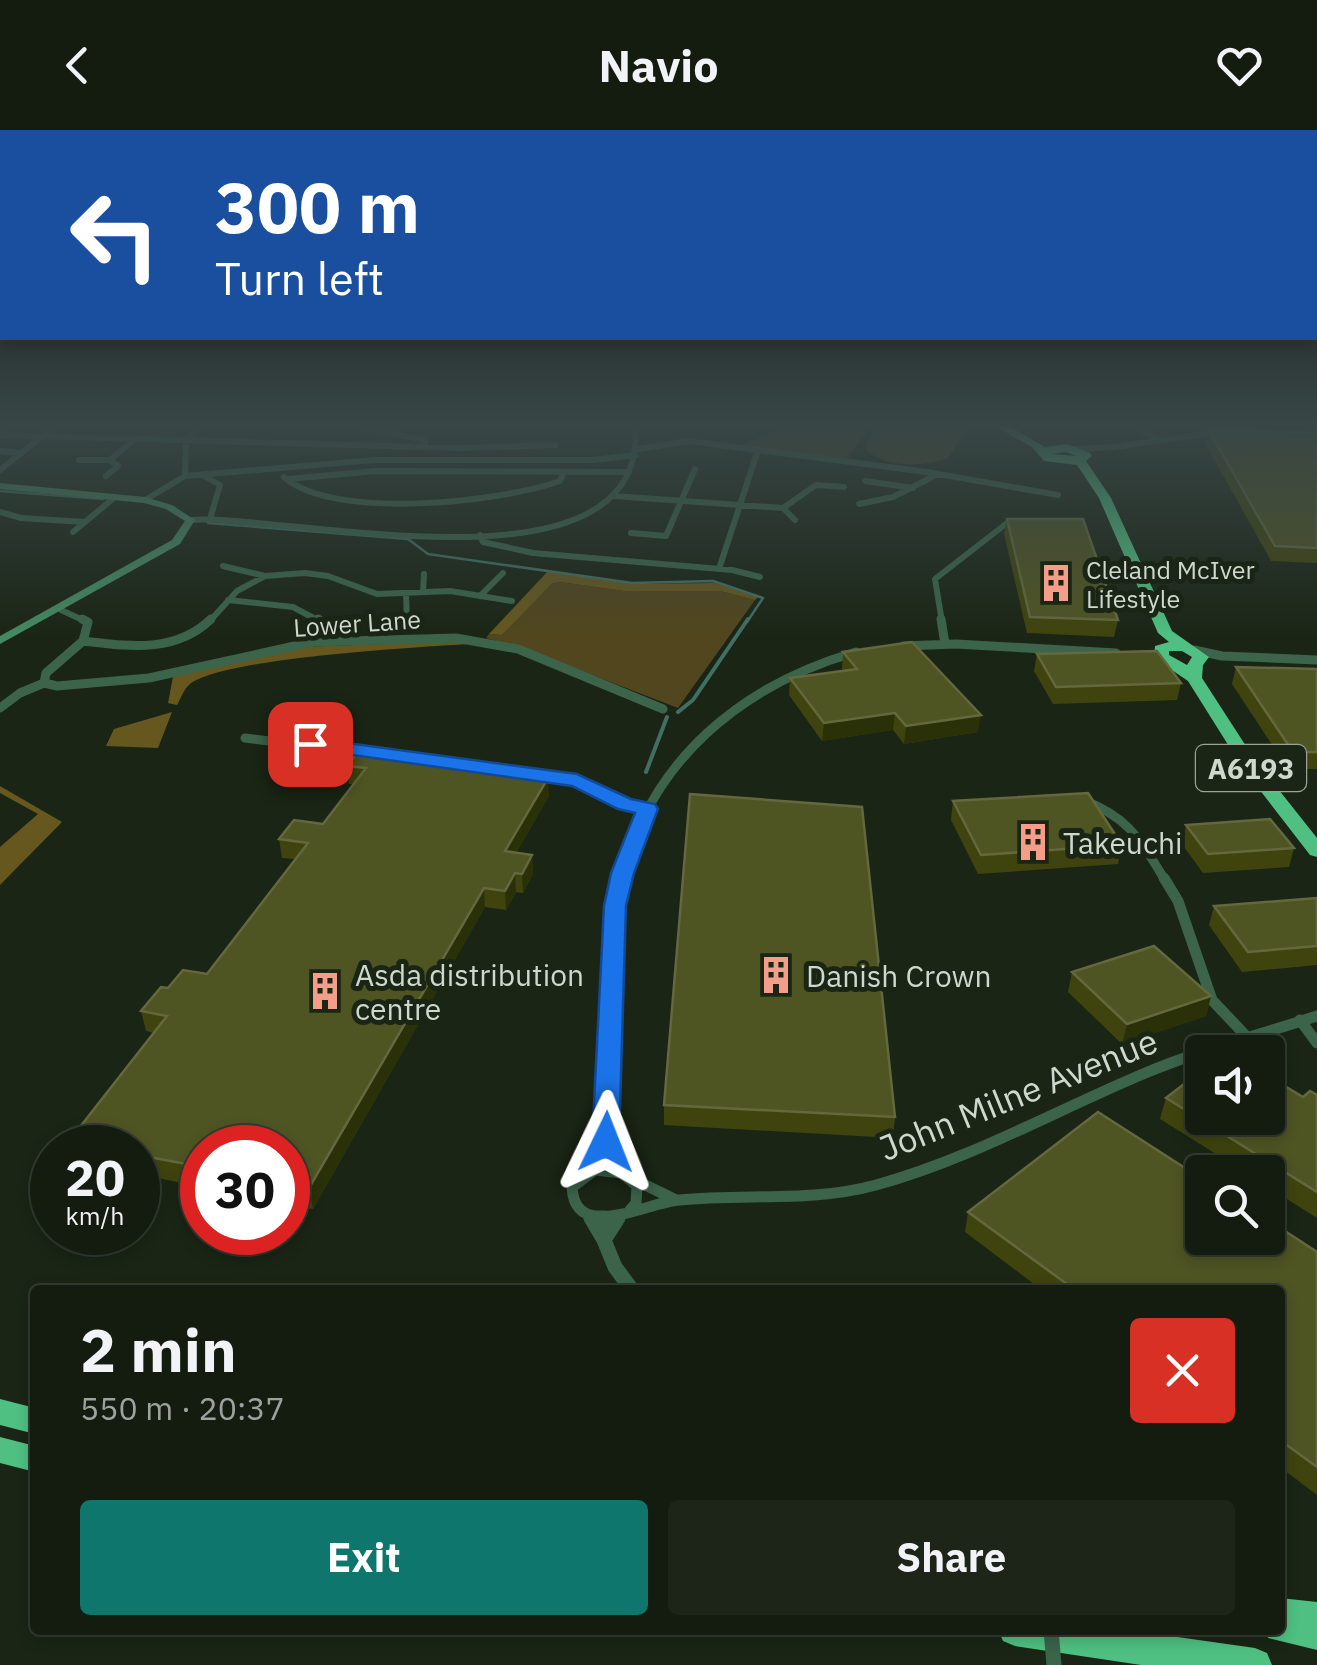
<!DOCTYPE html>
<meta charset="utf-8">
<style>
:root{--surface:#141c10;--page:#1d2519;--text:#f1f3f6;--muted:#9da19f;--line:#333a30;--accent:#0f766e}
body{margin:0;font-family:"IBM Plex Sans",sans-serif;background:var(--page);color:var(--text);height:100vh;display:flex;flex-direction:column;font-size:38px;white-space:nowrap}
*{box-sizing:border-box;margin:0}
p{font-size:32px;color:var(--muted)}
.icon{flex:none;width:55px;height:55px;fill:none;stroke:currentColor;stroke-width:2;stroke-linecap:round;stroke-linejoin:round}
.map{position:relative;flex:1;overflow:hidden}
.drawer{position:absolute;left:30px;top:1155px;width:1255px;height:350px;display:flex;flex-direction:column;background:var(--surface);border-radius:10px;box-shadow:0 5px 15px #0003,0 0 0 2px var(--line)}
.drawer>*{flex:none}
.top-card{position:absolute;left:0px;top:0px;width:1318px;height:210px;box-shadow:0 5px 15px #0003,0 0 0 2px var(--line);background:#1a4fa0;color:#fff;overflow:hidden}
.controls{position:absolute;left:1185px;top:905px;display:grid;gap:20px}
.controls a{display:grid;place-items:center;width:100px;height:100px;border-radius:10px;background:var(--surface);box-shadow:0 5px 15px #0003,0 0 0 2px var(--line);font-size:50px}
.speed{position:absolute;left:30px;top:995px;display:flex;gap:20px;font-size:50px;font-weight:700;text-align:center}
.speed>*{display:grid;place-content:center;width:130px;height:130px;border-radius:50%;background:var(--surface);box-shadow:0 5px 15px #0003,0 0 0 2px var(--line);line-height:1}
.speed small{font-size:25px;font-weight:400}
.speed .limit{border:15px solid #d22;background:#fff;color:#111}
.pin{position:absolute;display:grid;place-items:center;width:85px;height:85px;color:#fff;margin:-42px;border-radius:20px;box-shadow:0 5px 15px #0006}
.me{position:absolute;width:110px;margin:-55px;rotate:2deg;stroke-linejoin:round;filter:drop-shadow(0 0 8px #0008)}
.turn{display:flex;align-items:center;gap:35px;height:210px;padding:0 50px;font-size:45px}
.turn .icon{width:130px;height:130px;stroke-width:2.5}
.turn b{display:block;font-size:70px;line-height:85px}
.round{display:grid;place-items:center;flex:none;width:105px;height:105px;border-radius:10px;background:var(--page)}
.head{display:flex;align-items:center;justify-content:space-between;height:170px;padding:0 50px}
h1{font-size:60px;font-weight:700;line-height:75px}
.primary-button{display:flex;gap:20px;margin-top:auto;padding:20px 50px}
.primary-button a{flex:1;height:115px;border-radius:10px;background:var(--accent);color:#fff;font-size:40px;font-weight:700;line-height:115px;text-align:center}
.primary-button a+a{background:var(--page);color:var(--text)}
header{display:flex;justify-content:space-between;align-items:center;height:130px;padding:0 50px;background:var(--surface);font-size:45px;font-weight:700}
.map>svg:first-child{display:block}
</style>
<header><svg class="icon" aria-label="back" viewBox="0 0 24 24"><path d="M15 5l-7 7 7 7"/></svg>Navio<svg class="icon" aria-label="heart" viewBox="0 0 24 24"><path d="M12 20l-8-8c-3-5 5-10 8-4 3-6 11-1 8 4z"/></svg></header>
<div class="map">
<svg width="1317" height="1535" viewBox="0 0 1317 1535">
<rect width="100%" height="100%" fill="#1a2515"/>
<path fill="#51461e" d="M794 293H872L847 329 740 316Z
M881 293H970V294L948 328C923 337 889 338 867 321L866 314Z
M560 452 624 461H720L755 470 678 578 522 518 486 508 489 504 502 505 553 453Z"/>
<path fill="#66571f" d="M548 441 633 454 715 453 758 467 755 470 720 461H624L560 452 553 453 502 505 489 504Z
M469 511V514C420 517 219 528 189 555 184 559 181 568 177 575L168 573 173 547 298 517Z
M172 582 158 618 106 616 114 599Z
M0 656 62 692 0 755V717L38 684 0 663Z"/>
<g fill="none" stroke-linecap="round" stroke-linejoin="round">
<path stroke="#406f64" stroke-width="2.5" d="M3 302 9 293
M0 361 103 369
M208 393 408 409 428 424 632 453 713 451 763 468 747 492"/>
<path stroke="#406f64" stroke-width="4" d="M678 582 693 570 748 489
M646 642 667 587"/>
<path stroke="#3b644b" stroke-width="6" d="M336 293 425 310V317
M1127 293 1158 309
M1221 293 1225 298H1252L1247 293
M510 294 541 293
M0 305 462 318 556 315
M639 319 689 311 927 342 1058 365
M1073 319 1113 317 1233 300
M0 321 22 323
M79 330H110
M0 340 59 293
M203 345 220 355 210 389
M106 346 118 336 110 330 135 309
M185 346 374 330H593L636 325
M284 347C333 391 501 372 560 351L564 342
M288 349 376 341 629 342
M865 351 913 358
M614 366 783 378
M145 370 185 346 186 310 204 293
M859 374 893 367 938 344
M0 382 21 388 85 392
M190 390C288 383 653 475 635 293
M795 390 783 378 816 355 844 357
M73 402 115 367
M631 403 666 406 695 339
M480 405 483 412 533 423 732 440 760 447
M223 436 265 446
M719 439 758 320
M423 462 424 444
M406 463 407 492
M480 466 503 443
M228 470 293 477 321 492
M61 480 87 492
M209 492 237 461 265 446 305 443 328 446 377 464 450 461 512 471
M942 492 935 449 1007 393"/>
<path stroke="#3b644b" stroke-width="9" d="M318 489 325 495V505
M407 489V493
M941 489 945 514
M83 511C128 516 175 524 211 489
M903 516 956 514 1116 523
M1194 520 1222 526 1317 530
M44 553 57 556 149 548 313 512 456 508 518 519 663 579
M0 578 20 563 44 553 46 543 83 511 88 492 82 489
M245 608 569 649 647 679
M1083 670C1130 688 1140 710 1165 750
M621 750C650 630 742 555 856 522"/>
<path stroke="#3b644b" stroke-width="11" d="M1164 748 1178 771 1212 870 1247 907
M1300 890 1317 913
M588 1041 605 1012
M621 1041 605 1012 609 834 622 748
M633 1049 676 1070
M630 1080 636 1073 637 1056 622 1043 595 1040 572 1057C575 1113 645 1073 679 1070 745 1063 810 1073 876 1055 968 1030 1055 981 1143 944 1199 920 1260 905 1317 886
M591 1087 593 1090
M617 1090 619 1087"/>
<path stroke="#3b644b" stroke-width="15" d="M591 1088 604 1110 618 1088
M597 1088H605
M604 1110 615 1137 632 1160"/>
<path fill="#458962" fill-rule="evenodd" d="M0 353 145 367 172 375 195 390 180 414 0 514V506L172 410 185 391 166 379 144 373 0 359Z"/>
<path fill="#4fc082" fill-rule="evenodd" d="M989 293H1004L1045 317 1067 314 1090 323 1092 326 1086 331 1111 368 1172 501 1209 527 1203 535 1202 548 1255 630 1317 708V727L1310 725 1242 637 1188 551 1154 528 1155 516 1169 512 1158 503 1099 368 1077 335 1044 331 1032 317ZM1066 322 1076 326 1051 324ZM1169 521H1182L1192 527 1187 535 1169 525Z
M0 1269 35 1278V1304L0 1295Z
M0 1307 35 1316V1342L0 1333Z
M1280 1468 1317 1472V1520L1268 1508 1265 1500H1280Z
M998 1500H1128L1255 1518 1267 1523 1272 1535H1141L1015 1516 1003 1511Z"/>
<path stroke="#3b644b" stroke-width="15" d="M1051 1500 1054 1535"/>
</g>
<path fill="#3f440e" d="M1208 299 1317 303V433L1271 431 1205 313Z
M1007 389 1118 490 1114 507 1027 503 1004 404Z
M843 522 978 602 904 614 893 600 822 611 789 565 790 548 843 541 842 539Z
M1037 524 1181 553 1177 570 1053 574 1034 541Z
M1236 537 1317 539V639H1288L1232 554Z
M347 636 549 666 516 723 532 725 533 744 523 763 516 762 506 780 485 777 313 1079 288 1074V1018H202V1057L138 1044V1018H71L69 1011 154 903 146 901 141 881 168 858 207 844 295 729 282 728 279 709 323 694 354 654H349Z
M953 671 1122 715 1118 734 978 744 951 690Z
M1186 695 1294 718 1289 737 1203 743 1182 714Z
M1317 768V835L1242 842 1209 795 1214 776Z
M1072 842 1211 866 1206 886 1122 914 1068 862Z
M1317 965V1088L1268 1057V1042H1245L1160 989 1166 968 1303 967Z
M664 975 895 987 893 1008 664 995Z
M968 1082 1317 1122V1365L1280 1337V1160H1042L965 1102Z"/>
<path fill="#2a3108" d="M895 583 893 600 822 611 824 593Z
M981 585 978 602 904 614 906 596Z
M548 648 549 666 506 740 505 721Z
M532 725 533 744 523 763 522 744Z
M515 743 516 762 506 780 505 761Z
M484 758 485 777 313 1079 309 1058Z
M1211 866 1206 886 1122 914 1127 894Z"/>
<path fill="#4f5423" stroke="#63683e" stroke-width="2.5" d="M1208 299 1317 303V418L1275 416Z
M1007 389H1083L1118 490 1030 487Z
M912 512 981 585 906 596 895 583 824 593 790 548 857 539 843 522Z
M1157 521 1181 553 1056 557 1037 524Z
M1236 537 1317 539V622H1293Z
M357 623 548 648 505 721 532 725 522 744 515 743 505 761 484 758 309 1058 288 1054V1018H202V1037L138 1025V1018H101L69 1011 167 886 141 881 161 857 168 858 183 840 207 844 308 713 279 709 294 690 323 694 366 638 347 636Z
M1088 663 1122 715 981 725 953 671Z
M690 664 862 677 895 987 664 975Z
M1270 689 1294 718 1208 724 1186 695Z
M1317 768V816L1248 822 1214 776Z
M1154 816 1211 866 1127 894 1072 842Z
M1202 940V988H1268V946L1303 967 1310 961 1317 965V1062L1166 968Z
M1098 982 1202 1049V1108H1268V1090L1317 1122V1337L1280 1310V1160H1067L1071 1157 968 1082Z"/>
<linearGradient id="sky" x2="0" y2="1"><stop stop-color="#0e140c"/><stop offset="0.58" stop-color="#384646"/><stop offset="1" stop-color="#384646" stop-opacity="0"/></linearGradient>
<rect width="1317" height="508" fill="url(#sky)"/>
<path fill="#1a73e8" stroke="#114b97" stroke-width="2.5" d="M310 608 577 644 631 669 655 674 658 679 634 743 626 776 619 1012 615 1019H596L592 1012 604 776 611 743 635 683 618 679 572 656 303 618V610Z"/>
<defs>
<g id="building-bare" transform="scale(3)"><path d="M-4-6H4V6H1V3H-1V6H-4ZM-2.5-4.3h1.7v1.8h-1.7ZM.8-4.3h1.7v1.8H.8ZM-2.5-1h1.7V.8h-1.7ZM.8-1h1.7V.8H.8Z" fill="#f49e8a" stroke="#1a2515" stroke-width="2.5" paint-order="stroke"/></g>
</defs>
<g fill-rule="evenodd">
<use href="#building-bare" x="1056" y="453"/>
<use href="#building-bare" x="1033" y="712"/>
<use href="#building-bare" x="776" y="845"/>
<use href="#building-bare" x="325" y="861"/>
</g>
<g text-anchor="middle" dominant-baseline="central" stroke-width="10" stroke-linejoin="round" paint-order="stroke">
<g font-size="25" fill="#d0d7cd" stroke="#1a2515" text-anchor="start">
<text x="1086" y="439">Cleland McIver<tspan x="1086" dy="29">Lifestyle</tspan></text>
</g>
<g font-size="25" fill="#d0d7cd" stroke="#1a2515">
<text transform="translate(357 493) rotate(-4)">Lower Lane</text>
</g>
<rect fill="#1a2515" stroke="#99a296" stroke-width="2.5" x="1196" y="615" width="110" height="46" rx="8"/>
<g font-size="28" font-weight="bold" fill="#d0d7cd">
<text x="1251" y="638">A6193</text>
</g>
<g font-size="30" fill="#d0d7cd" stroke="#1a2515" text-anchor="start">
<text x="1063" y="712">Takeuchi</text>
<text x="355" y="844">Asda distribution<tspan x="355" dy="34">centre</tspan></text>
<text x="806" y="845">Danish Crown</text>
</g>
<g font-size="35" fill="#d0d7cd" stroke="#1a2515">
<text transform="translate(1018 964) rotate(-22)">John Milne Avenue</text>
</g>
</g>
</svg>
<div class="controls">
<a><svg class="icon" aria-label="sound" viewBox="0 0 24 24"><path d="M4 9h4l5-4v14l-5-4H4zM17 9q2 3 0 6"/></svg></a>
<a><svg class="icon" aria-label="search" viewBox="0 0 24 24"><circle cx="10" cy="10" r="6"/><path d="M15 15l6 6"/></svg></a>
</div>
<div class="speed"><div>20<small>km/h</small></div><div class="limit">30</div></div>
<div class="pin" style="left:310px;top:614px;background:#d93025"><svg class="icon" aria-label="arrive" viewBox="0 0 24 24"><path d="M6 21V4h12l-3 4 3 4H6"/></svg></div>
<svg class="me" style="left:606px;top:1012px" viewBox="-20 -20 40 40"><path d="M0-17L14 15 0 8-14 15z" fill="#1a73e8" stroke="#fff" stroke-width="4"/></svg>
<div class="top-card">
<div class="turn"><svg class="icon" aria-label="left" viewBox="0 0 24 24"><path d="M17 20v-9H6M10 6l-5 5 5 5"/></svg><div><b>300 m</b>Turn left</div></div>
</div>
<section class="drawer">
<div class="head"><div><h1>2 min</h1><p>550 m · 20:37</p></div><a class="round" style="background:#d93025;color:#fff"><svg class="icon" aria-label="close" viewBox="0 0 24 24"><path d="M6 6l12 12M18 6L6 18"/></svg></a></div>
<div class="primary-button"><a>Exit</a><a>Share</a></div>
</section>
</div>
